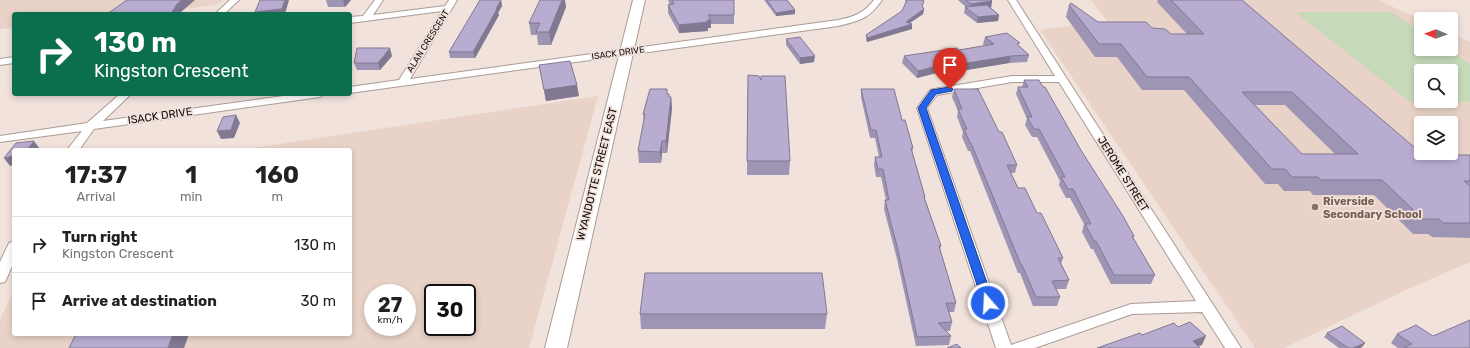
<!DOCTYPE html>
<style>
:root{--surface:#fff;--page:#f6f6f6;--text:#222;--muted:#767676;--line:#e0e0e0}
body{margin:0;font-family:Rubik,sans-serif;background:var(--page);color:var(--text);height:100vh;display:flex;flex-direction:column;font-size:15px;white-space:nowrap}
*{box-sizing:border-box;margin:0}
p{font-size:13px;color:var(--muted)}
.icon{flex:none;width:22px;height:22px;fill:none;stroke:currentColor;stroke-width:2;stroke-linecap:round;stroke-linejoin:round}
.map{position:relative;flex:1;overflow:hidden}
.side{position:absolute;left:12px;top:148px;width:340px;height:188px;display:flex;flex-direction:column;background:var(--surface);border-radius:4px;box-shadow:0 2px 6px #0003}
.side>*{flex:none}
.hud{position:absolute;left:12px;top:12px;width:340px;height:84px;border-radius:4px;box-shadow:0 2px 6px #0003;background:#0b6e4f;color:#fff;overflow:hidden}
.needle{width:26px;rotate:271deg}
.buttons{position:absolute;left:1414px;top:12px;display:grid;gap:8px}
.buttons a{display:grid;place-items:center;width:44px;height:44px;border-radius:4px;background:var(--surface);box-shadow:0 2px 6px #0003;font-size:20px}
.speed{position:absolute;left:364px;top:284px;display:flex;gap:8px;font-size:20px;font-weight:700;text-align:center}
.speed>*{display:grid;place-content:center;width:52px;height:52px;border-radius:50%;background:var(--surface);box-shadow:0 2px 6px #0003;line-height:1}
.speed small{font-size:10px;font-weight:400}
.speed .limit{border:2px solid #111;border-radius:6px;background:#fff;color:#111}
.pin{position:absolute;display:grid;place-items:center;width:34px;height:34px;color:#fff;margin:-41px -17px;border-radius:50% 50% 50% 0;rotate:-45deg;box-shadow:0 0 4px #0007}
.pin .icon{rotate:45deg}
.me{position:absolute;width:44px;margin:-22px;rotate:341deg;stroke-linejoin:round;filter:drop-shadow(0 0 3px #0008)}
.turn{display:flex;align-items:center;gap:14px;height:84px;padding:0 16px;font-size:18px}
.turn .icon{width:52px;height:52px;stroke-width:2.5}
.turn b{display:block;font-size:28px;line-height:34px}
.eta{display:flex;justify-content:space-evenly;align-items:center;height:68px;text-align:center}
.eta b{font-size:24px;font-weight:700;line-height:28px}
ul{padding:0;list-style:none}
li{display:flex;align-items:center;gap:12px;height:56px;padding:0 16px;border-top:1px solid var(--line)}
li div{flex:1}
li b{display:block;font-size:15px}
li em{font-style:normal}
.map>svg:first-child{display:block}
</style>
<div class="map">
<svg width="1470" height="348" viewBox="0 0 1470 348">
<rect width="100%" height="100%" fill="#f1e2db"/>
<path fill="#e9d3c8" fill-rule="evenodd" d="M0 0H223L216 5 138 14H14V28L0 29Z
M1091 0H1378L1421 20V49H1451V33L1470 42V262L1406 290 1284 348H1255L1040 30 1107 21ZM1421 71H1451V101H1421ZM1421 123H1451V153H1421Z
M598 96 529 348H0V320L14 289V334H350V150H239ZM373 293H407V327H373ZM433 293H467V327H433Z"/>
<path fill="#c6d9b8" fill-rule="evenodd" d="M1295 12H1391L1421 32V49H1447L1470 64V102H1410ZM1421 71H1451V101H1421Z"/>
<g fill="none" stroke-linecap="round" stroke-linejoin="round">
<g stroke="#a99c95" stroke-width="2">
<path id="street" d="M230 0H239L224 14H215Z
M375 0H383L373 15 445 6 449 0H457L410 79 838 20C854 17 864 13 874 0H882C869 19 859 21 838 26L350 93V87L399 80 442 11 350 23V17L363 16Z
M1008 0H1016L1241 348H1225L1202 312 1132 314 1035 348H996L917 108 930 90 934 89 1012 76H1055ZM1012 82H1059L1196 301 1131 304 1011 345 927 108 937 95Z
M14 57V63L0 65V59Z
M120 94H131L103 121 298 94H325L320 97 94 129 79 150H67L82 131 0 142V136L87 123Z
M14 241V262L5 282 0 283V262L9 243Z"/>
</g>
<g stroke="#a99c95" stroke-width="2">
<path id="secondary" d="M633 0H645L567 348H545Z"/>
</g>
<use href="#street" fill="#fff" fill-rule="evenodd"/>
<use href="#secondary" fill="#fff" fill-rule="evenodd"/>
</g>
<path fill="#9e94b4" fill-rule="evenodd" d="M326 0H351L345 7H328Z
M501 0 502 6 498 13 499 15 475 58H450L449 52Z
M668 0H734V24H711V28H708V31L679 33 668 13V5H670Z
M764 0H787L795 10V14L776 16Z
M905 0H923L922 7 924 9 923 14 910 23 912 24V29L867 42 866 40V35L902 11 906 3Z
M958 0H991L992 1 991 8 999 15 998 21 977 23 964 13 965 7H966Z
M1158 0H1242L1423 155H1470V238L1432 237 1428 234H1413L1374 195H1313L1310 191H1284L1278 184H1265L1184 90H1142L1117 57H1095L1066 17 1069 5 1098 22 1152 28 1171 34H1187L1157 2ZM1255 105H1285L1335 154H1302Z
M566 7 551 45H538L537 35H531L529 23Z
M985 37 1019 46 1029 55 1027 62 1009 63 942 74 940 72 917 78 902 63 904 56 959 50 985 46 983 44Z
M786 39 814 62 800 64 786 45Z
M392 56 380 70H357L354 63Z
M539 65 579 96 546 101Z
M748 75 761 79V76L790 161 789 175H747Z
M1024 80 1082 152 1134 236 1133 238 1155 275 1151 284H1111L1093 249H1091L1082 232 1084 224 1070 198H1066L1059 185 1060 181 1037 137H1032L1025 125 1027 119 1016 94 1018 87H1022Z
M861 89 902 120 913 148 912 152 925 197V199L941 246 940 249 956 303 954 312H949L952 322 950 331H946L951 336 949 345 916 346 897 259 884 209 885 200H886L881 177H876L874 165 875 157H879L875 138H870L861 97Z
M954 89 999 132 1017 165 1015 173H1011L1018 188 1037 213 1063 258 1061 264 1069 280 1066 289H1056L1060 297 1057 306H1033L1020 273H1018L970 151H968L962 137 963 132 957 117 958 111 952 97Z
M668 94 669 97H671L672 108 667 153H662L661 163H639L638 151 644 121 643 114Z
M640 314H827L825 329H641Z
M1327 333 1365 343 1362 347 1360 348H1339L1324 337Z
M1397 334 1433 336 1470 348H1398L1391 343Z"/>
<path fill="#817892" d="M182 0H195L181 12 179 14H171L177 4Z
M285 0H289L285 14H256L255 12Z
M343 0H351L345 7Z
M501 0 502 6 498 13 499 15 475 58 473 52Z
M562 0H565L566 7 551 45 549 32Z
M992 1 991 8 970 11 971 4Z
M924 9 923 14 905 26 906 22Z
M795 10V14L776 16V13Z
M999 15 998 21 977 23 978 17Z
M711 20V28H708V31L679 33V25Z
M912 24V29L867 42V38Z
M390 48 392 56 380 70 378 63Z
M815 56 814 62 800 64V58Z
M1011 56 1009 63 942 74 943 67Z
M941 65 940 72 917 78 918 71Z
M577 85 579 96 546 101 544 90Z
M671 97 672 108 667 153 666 141Z
M236 115 240 123 234 138 221 139 217 131Z
M34 141 40 149 39 150H27Z
M662 141V153L661 163 660 152Z
M14 156V165L10 166 4 158Z
M173 334H189L184 348H168Z
M1206 336 1202 345 1194 348 1193 341Z
M1365 343 1362 347 1360 348H1353Z"/>
<path fill="#b8acd1" stroke="#817892" fill-rule="evenodd" d="M127 0H182L177 4 171 14H107Z
M260 0H285L282 9 255 12Z
M480 0H501L496 9H497L473 52H449Z
M540 0H562L549 32H536L540 23H529Z
M672 0H734V15H708L711 20H707L708 22 679 25 668 5 674 4Z
M767 0H787L795 10 776 13Z
M907 0H923L924 1 922 6 924 9 906 22 912 24 867 38 866 35 902 11Z
M966 0H991L992 1 971 4Z
M1171 0H1242L1421 153 1423 155H1470V181H1464L1470 186V223H1443L1439 219H1423L1382 180H1321L1318 177H1292L1285 169H1272L1189 77H1147L1121 44H1099L1069 5 1071 3 1098 22H1146L1152 28 1165 29 1171 34H1204ZM1242 92H1292L1358 154H1302Z
M987 5 999 15 978 17 965 7Z
M1007 33 1020 43 1017 44 1029 55 1011 56 943 67 941 65 918 71 904 56 957 48 959 50 994 44 985 37Z
M800 37 815 56 800 58 786 39Z
M357 48H390L378 63H354Z
M570 61 577 85 544 90 539 65Z
M748 75 759 76 761 80V76H785L790 161H747Z
M1024 80H1039L1043 87H1045L1082 152 1123 216 1134 236H1132L1155 275H1114L1096 241H1094L1085 224H1091L1073 189H1068L1061 177H1065L1039 129H1034L1027 117H1032L1018 87H1028Z
M650 89H667V94H669V97H671L666 141H662L660 152 638 151 645 114H643Z
M861 89H894L902 120H905L913 148H911L925 197H924L941 246H939L956 303H946L952 322 938 323 951 336 917 337 898 250 885 200H889L883 169H878L875 157H882L876 130H871Z
M954 89H978L999 132H1002L1017 165H1007L1018 188H1025L1037 213H1041L1063 258H1058L1069 280 1052 281 1060 297H1036L1022 265H1021L971 143H970L964 129H967L958 109H962Z
M236 115 231 130 217 131 223 117Z
M34 141 27 150H14V156L4 158 16 143Z
M645 273H822L827 314H640Z
M1470 320V348H1404L1412 344 1397 334 1416 325 1433 336Z
M1190 322 1206 336 1193 341 1200 348H1097L1140 333 1142 335 1174 323 1178 327Z
M1342 326 1365 343 1353 348H1348L1327 333Z
M76 334H173L168 348H69Z
M957 344 961 348H947Z"/>
<path fill="#2563eb" stroke="#184099" d="M950 87 953 89 952 91 936 94 926 108 994 303 992 306H984L918 108 931 90Z"/>
<circle fill="#8d6e63" stroke="#f1e2db" stroke-width="1.5" cx="1315" cy="207" r="4"/>
<g text-anchor="middle" dominant-baseline="central" stroke-width="3.5" stroke-linejoin="round" paint-order="stroke">
<g font-size="9" fill="#110d0a" stroke="#f1e2db">
<text transform="translate(428 41) rotate(-58)">ALAN CRESCENT</text>
<text transform="translate(618 53) rotate(-8)">ISACK DRIVE</text>
</g>
<g font-size="11" fill="#110d0a" stroke="#f1e2db">
<text transform="translate(160 116) rotate(-8)">ISACK DRIVE</text>
<text transform="translate(597 174) rotate(-76)">WYANDOTTE STREET EAST</text>
<text transform="translate(1123 174) rotate(58)">JEROME STREET</text>
</g>
<g font-size="11" font-weight="bold" fill="#785e54" stroke="#f1e2db" text-anchor="start">
<text x="1323" y="201">Riverside<tspan x="1323" dy="13">Secondary School</tspan></text>
</g>
</g>
</svg>
<div class="buttons">
<a><svg class="needle" viewBox="-14 -14 28 28"><path d="M0-13l5 13h-10z" fill="#e53935"/><path d="M0 13l5-13h-10z" fill="#767676"/></svg></a>
<a><svg class="icon" aria-label="search" viewBox="0 0 24 24"><circle cx="10" cy="10" r="6"/><path d="M15 15l6 6"/></svg></a>
<a><svg class="icon" aria-label="layers" viewBox="0 0 24 24"><path d="M12 4l9 5-9 5-9-5zM3 14l9 5 9-5"/></svg></a>
</div>
<div class="speed"><div>27<small>km/h</small></div><div class="limit">30</div></div>
<div class="pin" style="left:950px;top:89px;background:#d93025"><svg class="icon" aria-label="arrive" viewBox="0 0 24 24"><path d="M6 21V4h12l-3 4 3 4H6"/></svg></div>
<svg class="me" style="left:988px;top:303px" viewBox="-20 -20 40 40"><circle r="17" fill="#2563eb" stroke="#fff" stroke-width="3"/><path d="M0-11L8 9 0 5-8 9z" fill="#fff"/></svg>
<div class="hud">
<div class="turn"><svg class="icon" aria-label="right" viewBox="0 0 24 24"><path d="M7 20v-9h11M14 6l5 5-5 5"/></svg><div><b>130 m</b>Kingston Crescent</div></div>
</div>
<section class="side">
<div class="eta">
<div><b>17:37</b><p>Arrival</p></div>
<div><b>1</b><p>min</p></div>
<div><b>160</b><p>m</p></div>
</div>
<ul>
<li><svg class="icon" aria-label="right" viewBox="0 0 24 24"><path d="M7 20v-9h11M14 6l5 5-5 5"/></svg><div><b>Turn right</b><p>Kingston Crescent</p></div><em>130 m</em></li>
<li><svg class="icon" aria-label="arrive" viewBox="0 0 24 24"><path d="M6 21V4h12l-3 4 3 4H6"/></svg><div><b>Arrive at destination</b></div><em>30 m</em></li>
</ul>
</section>
</div>
